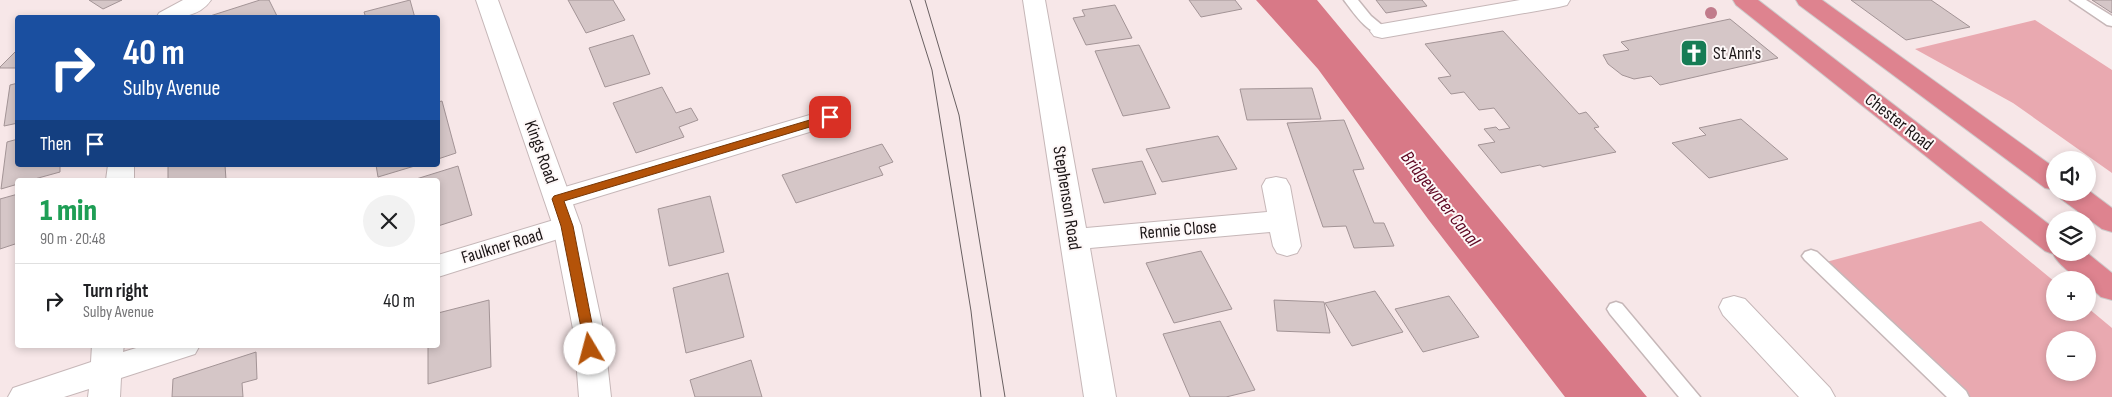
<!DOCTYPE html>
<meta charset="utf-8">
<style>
:root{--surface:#fff;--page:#f2f2f2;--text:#202124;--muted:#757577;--line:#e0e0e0}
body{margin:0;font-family:"Sofia Sans Condensed",sans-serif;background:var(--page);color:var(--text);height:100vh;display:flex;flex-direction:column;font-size:19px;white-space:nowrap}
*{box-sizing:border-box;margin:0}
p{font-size:16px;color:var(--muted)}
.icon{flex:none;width:28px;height:28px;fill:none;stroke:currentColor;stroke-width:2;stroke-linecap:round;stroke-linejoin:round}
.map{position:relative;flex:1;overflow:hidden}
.panel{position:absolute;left:15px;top:178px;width:425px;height:170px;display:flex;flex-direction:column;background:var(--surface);border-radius:5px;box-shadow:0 2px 8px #0003}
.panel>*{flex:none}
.banner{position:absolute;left:15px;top:15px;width:425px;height:152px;border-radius:5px;box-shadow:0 2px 8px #0003;background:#1a4fa0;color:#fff;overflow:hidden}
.controls{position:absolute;left:2046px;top:151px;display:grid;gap:10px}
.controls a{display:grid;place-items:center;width:50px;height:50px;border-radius:50%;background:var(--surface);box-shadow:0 2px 8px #0003;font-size:25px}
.pin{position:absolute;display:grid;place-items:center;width:42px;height:42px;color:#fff;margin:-21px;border-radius:10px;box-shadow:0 2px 8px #0006}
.me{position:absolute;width:55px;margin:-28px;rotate:352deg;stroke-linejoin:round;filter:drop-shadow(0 0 4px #0008)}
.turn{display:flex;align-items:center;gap:18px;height:105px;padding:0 25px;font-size:22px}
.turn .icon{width:65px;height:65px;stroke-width:2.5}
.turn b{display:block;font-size:35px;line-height:42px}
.then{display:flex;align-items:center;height:48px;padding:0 25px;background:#0003;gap:10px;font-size:19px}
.round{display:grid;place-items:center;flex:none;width:52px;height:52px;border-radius:26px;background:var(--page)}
.overview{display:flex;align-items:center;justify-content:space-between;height:85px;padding:0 25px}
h1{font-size:30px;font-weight:800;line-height:38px;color:#1e9e55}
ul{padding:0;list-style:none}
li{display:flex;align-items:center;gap:15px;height:75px;padding:0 25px;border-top:1px solid var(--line)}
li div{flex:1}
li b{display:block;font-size:19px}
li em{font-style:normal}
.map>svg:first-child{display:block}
</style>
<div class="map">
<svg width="2112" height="397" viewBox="0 0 2112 397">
<rect width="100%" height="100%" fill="#f7e7e8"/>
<path fill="#e9a9b0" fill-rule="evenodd" d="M2035 20 2112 70V173L2013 103 1915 49Z
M1981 221 2055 282V312H2088V308L2112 328V397H1970L1826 262ZM2055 340H2088V372H2055Z"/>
<path fill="#d87987" d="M1256 0H1317L1647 397H1565L1428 219 1318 69Z"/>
<path fill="#d5c6c7" stroke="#a39496" d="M89 0H122L103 9Z
M260 0H269L278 18 210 16Z
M410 0 415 18H366L364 12Z
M568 0H613L625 20 586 33Z
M1189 0H1235L1242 9 1201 17Z
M1376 0H1422L1427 6 1386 13Z
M1851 0H1931L1970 27 1906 40Z
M2092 0H2112V13Z
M1115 5 1132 38 1086 45 1073 18 1085 16 1082 10Z
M1730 19 1778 58 1660 85 1651 76 1634 79 1622 75 1608 64 1603 55 1629 50 1621 42Z
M1503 31 1579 114 1586 112 1599 127 1594 128 1616 152 1543 167 1540 165 1501 173 1478 145 1495 142 1484 129 1496 127 1499 130 1510 128 1494 108 1479 110 1464 92 1451 94 1438 78 1451 76 1425 44Z
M633 35 650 74 605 87 589 48Z
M1139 45 1170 108 1123 116 1095 51Z
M18 49V68H0V67Z
M18 83V123L4 126 10 85Z
M662 87 676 113 691 108 698 120 679 127 684 137 636 153 613 103Z
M1312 88 1321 119 1247 120 1240 89Z
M442 101 456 153 438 159V102Z
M1741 119 1788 159 1709 178 1672 143 1706 135 1699 128Z
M1344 120 1364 169 1353 170 1374 223H1384L1394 246 1354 248 1346 226 1323 227 1287 123Z
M1218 136 1237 169 1162 182 1146 149Z
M18 139V165H60V172L31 180H18V184L1 189 7 142Z
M882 144 893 162 879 167 883 175 796 203 782 175Z
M1142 161 1156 194 1104 203 1092 169Z
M168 165H225L226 180H168Z
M376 165H418L378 177Z
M458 166 472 215 438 226V180H413Z
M18 194V243L0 249V199Z
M710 196 724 252 669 266 658 209Z
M1201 251 1232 309 1174 323 1146 263Z
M728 273 744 337 686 353 673 288Z
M1375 291 1403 332 1352 346 1325 303Z
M1449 296 1479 337 1423 352 1395 309Z
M489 300 491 367 428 384V345H438V313Z
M1274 300 1324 302 1330 333 1277 331Z
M1220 321 1255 390 1226 397H1190L1163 334Z
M256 352 257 379 242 383 243 397H172L173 379Z
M751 360 762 397H695L690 380Z"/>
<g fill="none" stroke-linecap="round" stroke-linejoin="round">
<g stroke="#c6b7b8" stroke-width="3">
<path id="lane" d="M1344 0H1358L1371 16 1389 31 1387 34C1370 38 1353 12 1344 0Z
M2070 0H2086L2112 16V26L2107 25Z
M1811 250 1817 252 1966 391 1969 397H1947L1805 260 1802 256 1805 252Z
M1616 302 1622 304 1700 397H1679L1610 314 1607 309 1610 304Z"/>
</g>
<g stroke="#c6b7b8" stroke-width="2">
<path id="street" d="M183 0H211C199 18 176 18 156 18L159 13Z
M1023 0H1045L1086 228 1267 212 1262 186 1266 179 1276 177 1286 179 1290 186 1301 246 1297 253 1287 256 1277 253 1273 246 1270 232 1090 248 1116 397H1084Z
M1520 0H1570L1567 5 1559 7 1382 38 1374 36 1370 31 1374 26 1382 24Z
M830 109 839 111 843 117 839 123 558 209 548 206 544 199 548 192Z
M108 165H134V180H106Z
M567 216 577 219 581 226 577 233 438 277V255Z
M1734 296 1745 299 1830 388 1835 397H1799L1723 315 1719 307 1723 299Z
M92 345H124L123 352 146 345H200L195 354 121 378 120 397H88L89 389 64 397H8L13 388 91 362Z"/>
</g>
<g stroke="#c6b7b8" stroke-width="2">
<path id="secondary" d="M476 0H498L581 226 604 334 611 397H579L574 334 553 226Z"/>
</g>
<g stroke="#cdcccc" stroke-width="2">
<path id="highway" d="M1733 0H1758L2055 229V252H2086L2112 273V300L2101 297 2088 285V280C2076 280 2058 264 2053 254L2045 251 1736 5Z
M1796 0H1822L2055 168V190L2045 188 1799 5Z
M2088 190 2112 208V232L2102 229 2061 199 2058 192H2088Z"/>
</g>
<use href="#lane" fill="#fff" fill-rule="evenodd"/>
<use href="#street" fill="#fff" fill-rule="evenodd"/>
<use href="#secondary" fill="#fff" fill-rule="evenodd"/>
<use href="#highway" fill="#de838f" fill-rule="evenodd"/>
<path stroke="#685f60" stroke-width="1" d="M910 0 932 70 971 311 981 397
M925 0 959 115 1005 397"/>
</g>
<circle fill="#c17b8b" cx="1711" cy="13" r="6"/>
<path fill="#b45309" stroke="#753606" d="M830 114 833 115 835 117 833 120 564 201 573 226 597 349 595 353H586L561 226 552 199 554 196Z"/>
<defs>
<g id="church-square" transform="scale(1.4375)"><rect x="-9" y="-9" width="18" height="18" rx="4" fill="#167c55" stroke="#fdf7f7"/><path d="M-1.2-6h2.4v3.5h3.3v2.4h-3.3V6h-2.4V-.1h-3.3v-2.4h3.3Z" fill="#fff"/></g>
</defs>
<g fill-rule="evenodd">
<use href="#church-square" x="1694" y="53"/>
</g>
<g text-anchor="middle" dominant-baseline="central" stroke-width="4" stroke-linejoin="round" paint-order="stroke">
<g font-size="18" fill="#1b1516" stroke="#fdf7f7" text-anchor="start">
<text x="1713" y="53">St Ann's</text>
</g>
<g font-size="18" fill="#1b1516" stroke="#fdf7f7">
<text transform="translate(1899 122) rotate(38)">Chester Road</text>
<text transform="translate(541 152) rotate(70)">Kings Road</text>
<text transform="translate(1067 198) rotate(81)">Stephenson Road</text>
<text transform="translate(1178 230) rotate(-5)">Rennie Close</text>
<text transform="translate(502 246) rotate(-17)">Faulkner Road</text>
</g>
<g font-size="19" font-style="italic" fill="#5f0722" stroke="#fdf7f7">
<text transform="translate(1440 199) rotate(52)">Bridgewater Canal</text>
</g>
</g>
</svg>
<div class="controls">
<a><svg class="icon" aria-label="sound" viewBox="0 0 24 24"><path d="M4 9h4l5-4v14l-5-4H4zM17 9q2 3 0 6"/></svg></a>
<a><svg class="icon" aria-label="layers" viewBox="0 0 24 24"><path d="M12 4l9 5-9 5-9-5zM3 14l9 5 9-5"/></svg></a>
<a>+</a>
<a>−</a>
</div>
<div class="pin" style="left:830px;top:117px;background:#d93025"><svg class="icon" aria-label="arrive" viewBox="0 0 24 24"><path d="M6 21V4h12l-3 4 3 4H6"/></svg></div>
<svg class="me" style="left:590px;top:349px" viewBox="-20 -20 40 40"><circle r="19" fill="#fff"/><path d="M0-13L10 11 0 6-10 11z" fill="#b45309"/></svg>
<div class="banner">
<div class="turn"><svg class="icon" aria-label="right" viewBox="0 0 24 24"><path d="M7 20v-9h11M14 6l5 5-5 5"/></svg><div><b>40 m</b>Sulby Avenue</div></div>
<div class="then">Then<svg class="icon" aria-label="arrive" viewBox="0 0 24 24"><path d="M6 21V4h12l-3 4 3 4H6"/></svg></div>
</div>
<section class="panel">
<div class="overview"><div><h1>1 min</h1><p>90 m · 20:48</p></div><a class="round"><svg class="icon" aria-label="close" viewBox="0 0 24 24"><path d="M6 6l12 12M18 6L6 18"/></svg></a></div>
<ul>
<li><svg class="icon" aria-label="right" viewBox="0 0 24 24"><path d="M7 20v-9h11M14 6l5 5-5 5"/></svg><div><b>Turn right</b><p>Sulby Avenue</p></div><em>40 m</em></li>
</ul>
</section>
</div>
